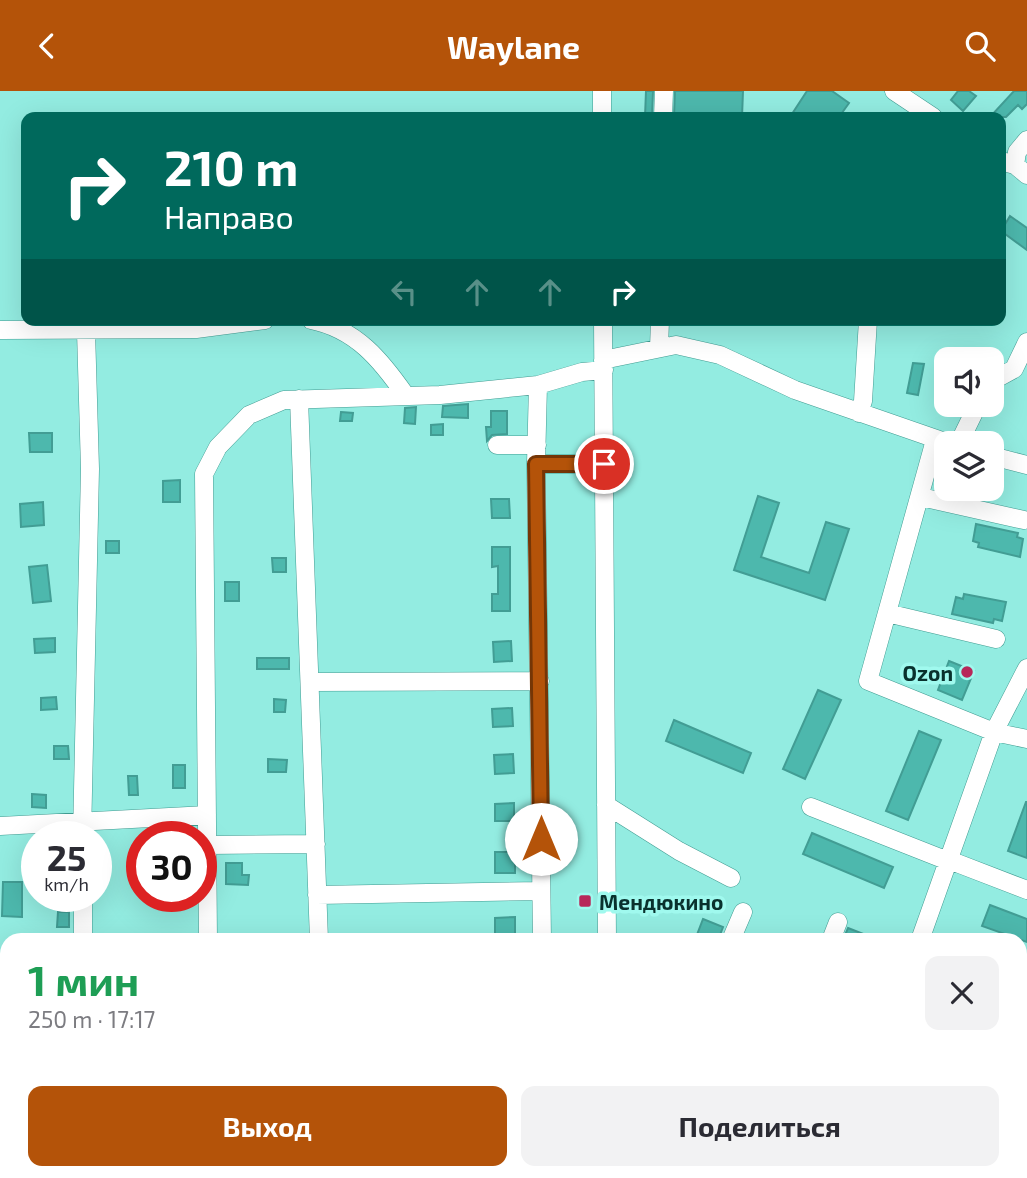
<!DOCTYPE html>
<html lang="ru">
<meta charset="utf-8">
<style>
:root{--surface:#fff;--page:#f2f2f3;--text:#2b2b33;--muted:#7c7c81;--accent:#b45309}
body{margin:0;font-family:"Exo 2",sans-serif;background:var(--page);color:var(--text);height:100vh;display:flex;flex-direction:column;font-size:26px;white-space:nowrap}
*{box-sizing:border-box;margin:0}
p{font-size:23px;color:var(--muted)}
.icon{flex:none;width:38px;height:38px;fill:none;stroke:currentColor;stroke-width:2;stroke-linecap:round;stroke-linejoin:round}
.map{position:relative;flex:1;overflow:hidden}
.sheet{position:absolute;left:0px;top:842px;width:1027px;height:247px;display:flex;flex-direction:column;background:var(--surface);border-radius:21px 21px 0 0;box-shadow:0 7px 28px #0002}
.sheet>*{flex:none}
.top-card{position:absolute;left:21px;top:21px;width:985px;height:214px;border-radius:14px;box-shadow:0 7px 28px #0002;background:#00695c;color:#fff;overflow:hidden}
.fabs{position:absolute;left:934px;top:256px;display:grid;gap:14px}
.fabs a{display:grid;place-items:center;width:70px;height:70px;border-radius:14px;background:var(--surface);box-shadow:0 7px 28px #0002;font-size:35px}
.speed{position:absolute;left:21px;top:730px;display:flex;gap:14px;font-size:35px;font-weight:700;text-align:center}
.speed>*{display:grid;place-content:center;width:91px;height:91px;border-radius:50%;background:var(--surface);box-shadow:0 7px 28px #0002;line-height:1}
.speed small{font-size:18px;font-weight:400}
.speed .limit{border:10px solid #d22;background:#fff;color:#111}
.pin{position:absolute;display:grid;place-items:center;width:60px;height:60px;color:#fff;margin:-30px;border:4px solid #fff;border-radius:50%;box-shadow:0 2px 7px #0007}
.me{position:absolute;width:77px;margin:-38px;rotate:0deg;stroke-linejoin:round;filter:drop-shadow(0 0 5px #0008)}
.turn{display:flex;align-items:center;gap:24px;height:147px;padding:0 28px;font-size:32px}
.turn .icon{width:91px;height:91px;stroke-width:2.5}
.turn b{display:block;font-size:49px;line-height:60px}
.lanes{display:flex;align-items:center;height:66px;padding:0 28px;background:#0003;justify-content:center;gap:35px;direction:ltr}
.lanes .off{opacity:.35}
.round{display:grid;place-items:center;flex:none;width:74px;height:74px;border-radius:14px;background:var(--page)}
.head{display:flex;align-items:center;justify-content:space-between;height:119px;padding:0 28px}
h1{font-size:42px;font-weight:700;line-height:52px;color:#1e9e55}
.cta{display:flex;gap:14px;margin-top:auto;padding:14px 28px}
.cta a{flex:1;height:80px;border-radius:14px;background:var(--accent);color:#fff;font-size:28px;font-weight:700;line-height:80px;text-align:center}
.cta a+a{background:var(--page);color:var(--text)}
header{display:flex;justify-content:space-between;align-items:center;height:91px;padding:0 28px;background:var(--accent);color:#fff;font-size:32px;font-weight:700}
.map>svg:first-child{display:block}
</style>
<header><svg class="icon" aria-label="back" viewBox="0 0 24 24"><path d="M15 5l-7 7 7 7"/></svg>Waylane<svg class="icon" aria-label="search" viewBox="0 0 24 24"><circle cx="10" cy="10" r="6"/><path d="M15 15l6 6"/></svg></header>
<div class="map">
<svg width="1027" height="1087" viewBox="0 0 1027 1087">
<rect width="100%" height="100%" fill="#93ece1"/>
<path fill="#4db8ad" stroke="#429d94" stroke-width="2" d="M646 0H653L652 26H645Z
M675 0H743L742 26H674Z
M807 0H832L849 12 839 26H790Z
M958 0H969L976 5 963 20 951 9Z
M1014 0H1027V13L1022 18 1018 14 1006 26H990Z
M1010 125 1027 137V159L1001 140Z
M913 272 924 273 918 304 907 302Z
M468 313V327L442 326 443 315Z
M416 316 415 333 404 332 405 317Z
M491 320H507V343L492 344 487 350 486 336H491Z
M341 321 353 322 352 330H340Z
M443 333V344H431V334Z
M29 342H52V361H30Z
M180 389V411H163V390Z
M758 405 779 412 761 466 809 482 826 431 849 438 825 509 734 479Z
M491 408H509L510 427H492Z
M43 411 44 434 21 436 20 413Z
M976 433 1018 442 1017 446 1023 448 1020 466 978 456 979 452 973 450Z
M106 450H119V462H106Z
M492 456H510V520H492V503H498V475L492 476Z
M272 467H286V481H273Z
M47 474 51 510 33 512 29 476Z
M225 491H239V510H225Z
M964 503 1006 511 1002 530 994 528 993 532 952 523 956 506 963 508Z
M55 547V561L35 562 34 548Z
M511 550 512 570 494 571 493 551Z
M257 567H289V578H257Z
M949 570 974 580 962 609 938 599Z
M818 599 841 609 805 688 783 678Z
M56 606 57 618 41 619V607Z
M274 608 286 609 285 621H274Z
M512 617 513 635 493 636 492 618Z
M674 629 751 662 743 682 666 650Z
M919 640 941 649 908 729 886 720Z
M54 655H68L69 668H54Z
M513 663 514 682 495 683 494 664Z
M268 668 287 669 286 681H268Z
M173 674H185V697H173Z
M128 685H137L138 704H129Z
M32 703 46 704V717L32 716Z
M1026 711H1027V767L1008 760Z
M514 712V730H495V713Z
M812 742 893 776 884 797 803 763Z
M495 761H515V782H495Z
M226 772H242V784H249L248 794 226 793Z
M3 791H22V826L2 825Z
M990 814 1027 828V851L982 835Z
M58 821H69V836H57Z
M515 826V847H495V827Z
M703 828 723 836 718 849H695Z
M848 837 876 848V849H843Z"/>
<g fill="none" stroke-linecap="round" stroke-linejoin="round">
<g stroke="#419c92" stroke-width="19">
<path id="minor" d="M602 0V26
M894 0 933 26
M663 26 664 0
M1001 70 1015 74 1027 84
M1015 74 1017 61 1027 49
M311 229C356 238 381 269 406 305
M603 229 607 849
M0 239 196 238 265 229
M659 257 660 229
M603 269 676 254 720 264 795 299 945 351
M992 290 1014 278 1027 251
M538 294 536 373 542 849
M299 308 319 849
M859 322 863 310 868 229
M935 349 868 590 994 641 1027 648
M959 352 978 313
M497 354H537
M992 365 1027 374
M536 373H604
M921 406 1024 429
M887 522 996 548
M310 591 540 590
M606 714 679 760 731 787
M811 716 948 770
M0 735 207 724
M82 746 90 378 86 240
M208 754 316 753
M949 769 1027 799
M317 804 541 800
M83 805V849
M208 849 204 383 218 356 249 324 284 309 440 304 538 294 582 281 604 279
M731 849 743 821
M831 849 838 831
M920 849 994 641 1027 577
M0 1030H7
M86 1082V1087
M212 1082V1087
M608 1082V1087
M839 1087 840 1082"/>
</g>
<use href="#minor" stroke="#fff" stroke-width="18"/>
</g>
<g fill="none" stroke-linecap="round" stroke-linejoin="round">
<g stroke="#753606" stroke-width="18">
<path id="route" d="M541 748 536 373H604"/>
</g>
<use href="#route" stroke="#b45309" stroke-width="12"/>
</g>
<g fill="#b72859" stroke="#a0f9ee" stroke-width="2.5">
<circle cx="967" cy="581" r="7"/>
<rect x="578" y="803" width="14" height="14" rx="3.5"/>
</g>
<g text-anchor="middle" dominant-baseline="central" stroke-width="7" stroke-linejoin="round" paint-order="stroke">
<g font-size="21" font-weight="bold" fill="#09312d" stroke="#a0f9ee" text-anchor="end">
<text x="953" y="581">Ozon</text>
<text x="599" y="810" text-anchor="start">Мендюкино</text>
</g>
</g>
</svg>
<div class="fabs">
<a><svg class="icon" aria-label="sound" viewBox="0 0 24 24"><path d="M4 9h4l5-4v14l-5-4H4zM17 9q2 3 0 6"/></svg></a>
<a><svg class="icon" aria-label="layers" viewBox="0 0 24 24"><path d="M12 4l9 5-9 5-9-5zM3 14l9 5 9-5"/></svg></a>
</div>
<div class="speed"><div>25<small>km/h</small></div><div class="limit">30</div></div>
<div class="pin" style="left:604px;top:373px;background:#d93025"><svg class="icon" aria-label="arrive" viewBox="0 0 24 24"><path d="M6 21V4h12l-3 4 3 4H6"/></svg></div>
<svg class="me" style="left:541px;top:748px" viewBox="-20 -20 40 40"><circle r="19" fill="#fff"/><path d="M0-13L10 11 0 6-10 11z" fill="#b45309"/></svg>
<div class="top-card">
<div class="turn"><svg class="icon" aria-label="right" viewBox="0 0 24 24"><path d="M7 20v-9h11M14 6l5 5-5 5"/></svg><div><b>210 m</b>Направо</div></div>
<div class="lanes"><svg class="icon off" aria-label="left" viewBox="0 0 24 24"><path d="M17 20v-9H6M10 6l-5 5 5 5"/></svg><svg class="icon off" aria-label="ahead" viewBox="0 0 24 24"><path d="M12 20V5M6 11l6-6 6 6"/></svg><svg class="icon off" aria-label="ahead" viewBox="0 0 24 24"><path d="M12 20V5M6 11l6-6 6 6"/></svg><svg class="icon" aria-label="right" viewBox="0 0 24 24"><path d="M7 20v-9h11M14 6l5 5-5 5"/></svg></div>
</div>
<section class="sheet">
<div class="head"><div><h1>1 мин</h1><p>250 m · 17:17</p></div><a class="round"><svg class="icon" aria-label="close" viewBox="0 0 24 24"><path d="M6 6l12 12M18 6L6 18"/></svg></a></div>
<div class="cta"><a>Выход</a><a>Поделиться</a></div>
</section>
</div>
